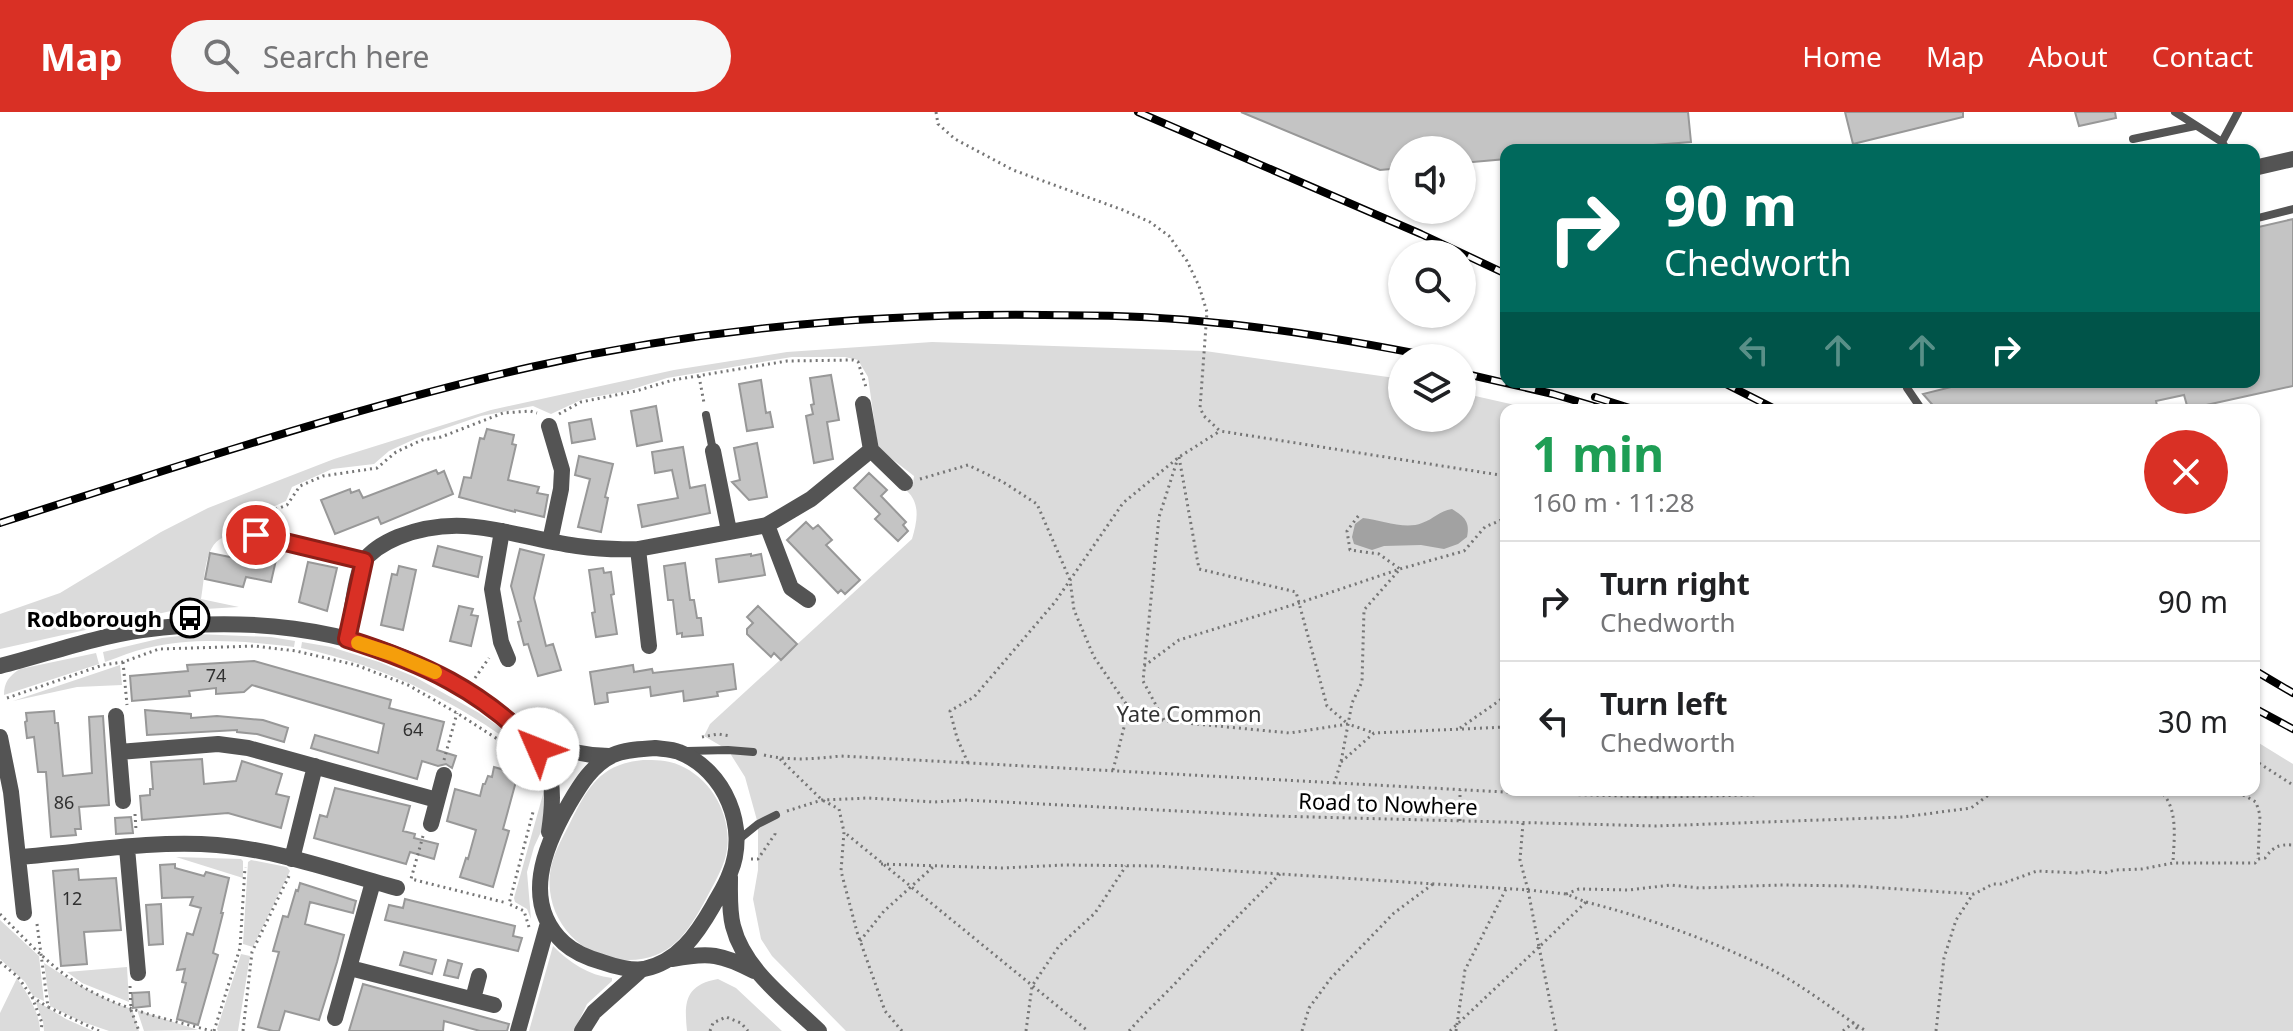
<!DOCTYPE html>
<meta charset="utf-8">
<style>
:root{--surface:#fff;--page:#f6f6f6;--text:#202124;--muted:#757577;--line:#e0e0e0;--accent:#d93025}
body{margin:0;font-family:"Noto Sans",sans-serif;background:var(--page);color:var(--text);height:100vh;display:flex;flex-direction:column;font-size:30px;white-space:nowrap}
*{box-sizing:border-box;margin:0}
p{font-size:26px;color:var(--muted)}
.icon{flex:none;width:44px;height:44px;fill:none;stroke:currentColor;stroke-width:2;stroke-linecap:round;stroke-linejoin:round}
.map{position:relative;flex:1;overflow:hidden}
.side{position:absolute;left:1500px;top:292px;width:760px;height:392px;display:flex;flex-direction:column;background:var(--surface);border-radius:16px;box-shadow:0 2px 6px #0004}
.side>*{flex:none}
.banner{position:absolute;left:1500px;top:32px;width:760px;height:244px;border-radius:16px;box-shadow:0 2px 6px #0004;background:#00695c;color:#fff;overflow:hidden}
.fabs{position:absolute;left:1388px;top:24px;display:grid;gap:16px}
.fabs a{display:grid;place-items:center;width:88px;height:88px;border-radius:50%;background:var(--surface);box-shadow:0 2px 6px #0004;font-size:40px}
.pin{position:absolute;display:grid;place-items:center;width:68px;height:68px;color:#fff;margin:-34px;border:4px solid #fff;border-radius:50%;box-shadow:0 2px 8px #0007}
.me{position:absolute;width:88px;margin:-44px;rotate:314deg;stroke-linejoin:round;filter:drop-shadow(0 0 6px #0008)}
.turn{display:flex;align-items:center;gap:28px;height:168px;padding:0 32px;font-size:36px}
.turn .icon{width:104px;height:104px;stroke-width:2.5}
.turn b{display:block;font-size:56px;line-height:68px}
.lanes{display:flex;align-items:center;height:76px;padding:0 32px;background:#0003;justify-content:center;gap:40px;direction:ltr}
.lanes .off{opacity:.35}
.round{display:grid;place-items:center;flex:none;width:84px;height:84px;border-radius:42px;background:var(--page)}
.head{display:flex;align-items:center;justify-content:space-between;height:136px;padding:0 32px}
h1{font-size:48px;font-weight:700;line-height:60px;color:#1e9e55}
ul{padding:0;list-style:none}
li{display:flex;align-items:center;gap:24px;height:120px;padding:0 32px;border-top:2px solid var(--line)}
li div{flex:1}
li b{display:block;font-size:30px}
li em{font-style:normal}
header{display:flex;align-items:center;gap:48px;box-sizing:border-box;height:112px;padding:0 40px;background:var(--accent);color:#fff}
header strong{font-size:38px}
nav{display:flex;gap:44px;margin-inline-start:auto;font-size:28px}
.search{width:560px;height:72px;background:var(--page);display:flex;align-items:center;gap:20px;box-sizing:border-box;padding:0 28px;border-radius:44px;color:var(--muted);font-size:30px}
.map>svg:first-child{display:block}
</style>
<header>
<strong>Map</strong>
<div class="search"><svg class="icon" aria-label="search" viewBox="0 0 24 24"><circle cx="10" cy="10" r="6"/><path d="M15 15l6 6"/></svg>Search here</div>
<nav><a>Home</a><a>Map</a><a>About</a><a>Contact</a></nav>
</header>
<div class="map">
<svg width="2293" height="919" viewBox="0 0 2293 919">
<rect width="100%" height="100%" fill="#fff"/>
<path fill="#dbdbdb" d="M932 230 1205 239 1402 267V306H1462V281L1537 298H1506V678H2254V628L2293 652V919H846L772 844 761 827 753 787 758 758V712L745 665 728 638 704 624 710 612 912 427C917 410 921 392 907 379L913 372 914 364 883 340 878 335 868 265 858 248 845 245H792L667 266 627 279 583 287 551 302 533 294 481 304 417 326 389 339 374 352 332 357 292 375 286 389 244 408 240 424C203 418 206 461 201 487L239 495 171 499 0 537V502L60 481 161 420 208 396 334 347 491 298 674 258 787 240Z
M197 522 271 525 295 529 294 535C247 529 194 525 147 536 133 539 119 545 105 550L103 540 162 526Z
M302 530 331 535 379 550 415 565 479 601 528 634 546 661V709L534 735 527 760 531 807 527 797 515 790 514 786 545 675 540 656 535 649C466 593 388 555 301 536Z
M96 541 99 552 4 583C4 570 9 564 20 557Z
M120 553 122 573 77 575 13 589Z
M643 648C656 648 668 648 679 653 713 667 734 707 726 743 722 759 713 773 706 787 687 822 669 850 624 848 579 846 545 806 550 762 552 743 562 727 570 711 588 675 600 652 643 648Z
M176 745 241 747 243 749V766Z
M251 748 287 755 290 759 253 835 243 832 248 750Z
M0 808 39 844 44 889 33 884 25 870 0 847Z
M553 834C570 851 588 863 612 866V869L587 892 574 919H529Z
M241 842 250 844 238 919H218L217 917Z
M44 851C72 869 100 887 132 897L139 919H109L80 909 50 894Z
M127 855 129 890 82 871 67 860Z
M17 866C27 881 40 901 40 919H0V901Z
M718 867 736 876 782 919H687C684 890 685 873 718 867Z
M35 888 66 907 93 919H44L43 910Z
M137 898 198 918 144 919Z"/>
<path fill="#a2a2a2" d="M1452 397C1465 405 1470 410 1467 425L1458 432 1444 437 1421 433 1384 434 1372 438 1354 432 1352 425 1355 412 1363 406C1381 408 1405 418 1422 411 1434 407 1439 399 1452 397Z"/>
<path fill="#c4c4c4" stroke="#989898" stroke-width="2" d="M1241 0H1688L1691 30 1629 35V38H1506V47L1462 51V38H1402V56L1380 58Z
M1845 0H1963V5L1853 32Z
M2075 0H2115L2116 6 2079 14Z
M2293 107V274L2188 297 2184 283 2156 289 2158 298H1937L1923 282 1971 270H2254V116Z
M831 263 839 308 827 310 833 347 814 351 806 304 813 302 811 293 814 292 810 266Z
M761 268 766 301 770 300 773 315 747 319 739 272Z
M656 294 662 329 637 334 631 299Z
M591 307 595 327 572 331 569 311Z
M487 317 514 323 512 332 516 333 508 368 539 375 537 381 548 383 544 405 515 398V400L459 385 464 365 471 366 480 326 484 327Z
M757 331 767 385 749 388 732 370 740 368 734 336Z
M683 335 690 376 705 373 710 401 642 415 638 393 678 386 672 358 655 361 652 340Z
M579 344 613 352 605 385 608 386 601 420 578 415 590 367 575 363Z
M436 358 438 362 444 359 453 382 381 412 378 405 335 422 321 388 350 377 351 381 359 378 363 386Z
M869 361 887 378 881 384 906 410 903 413 908 419 898 429 875 407 880 402 854 376Z
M806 410 813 417 818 413 832 428 826 433 860 468 845 482 841 478 838 481 787 428Z
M438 434 482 445 478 465 433 454Z
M520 437 544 443 534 486 546 534 553 532 561 558 538 564 528 532 524 533 518 510 521 509 511 474Z
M210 441 255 450 257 444 276 448 271 470 246 465 243 475 205 467Z
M751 442V444L761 442 765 463 719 470 716 447Z
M308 450 337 456 327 499 299 490Z
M685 451 690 488H694L697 506H701L703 523 682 525V521L677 522 673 488H668L664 454Z
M399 454 416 458 403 518 381 513 392 462 397 463Z
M603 456 604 461 611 460 614 482 611 483 617 522 596 525 592 501 595 500 589 458Z
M459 494 473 497 471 503 478 504 471 534 450 529Z
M758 494 797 532 781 548 774 541 771 545 747 522V517L753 511 747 505Z
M254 549 391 588 389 596 444 610 437 638 456 644 452 656 446 652 438 654 422 649 417 667 311 636 315 623 378 641 384 612 252 573 244 580 216 582V576L189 579 190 584 132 589 130 564 188 559 187 553Z
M733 552 736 577 717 580 718 584 684 589 683 579 651 584 650 575 607 581 608 590 595 592 590 560 633 553 634 560 652 557 653 561Z
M145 598 191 602V606L217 604 263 608 288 616 284 630 257 622 237 620V618L147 623Z
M54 599 55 611H58L63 664 92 661 89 605 103 604 109 693 79 695 81 717H75L76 723 51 725 46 660H38L34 625 27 626 25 610 27 609 26 601Z
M202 647 204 672 236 669 242 649 282 662 276 682 289 685 281 716 228 701 142 708 140 684 150 683V677H153L151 650Z
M494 655 518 662 503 717 509 719 493 775 460 765 466 746 468 747 476 718 447 709 455 677 480 684 483 672H485L488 664 492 665Z
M335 676 410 694 403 719 415 722 414 726 438 732 434 747 410 740 406 752 314 726 320 703 327 705Z
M131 705 133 721 116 722 115 706Z
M175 752V756L204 764 206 760 229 766 221 801H223L213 841 218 843 198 913 177 907 186 871 182 870 185 857 177 858 187 821 193 823 201 796 190 793 193 785 162 786 160 753Z
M78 757 79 768 116 766 121 818 84 820 87 852 61 854 53 759Z
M300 771 356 789 353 801 310 790 305 812 344 823 337 850 319 908 285 899 279 919H273L258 915 279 840 273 839 283 804 288 805 296 778 298 779Z
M405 787 515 814 513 824 522 826 518 839 385 808 389 793 403 796Z
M161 792 163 832 149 833 146 793Z
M404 840 436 848 432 862 400 853Z
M448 848 462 852 458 866 444 863Z
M363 872 509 912 507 919H480L444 909 443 919H349Z
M149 880 150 894 133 896 132 881Z"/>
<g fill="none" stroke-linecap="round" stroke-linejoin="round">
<path stroke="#767676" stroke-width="3" stroke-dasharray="2 4" stroke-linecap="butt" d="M936 0 938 12 955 27 1013 58 1123 98 1150 110 1169 124 1187 149 1199 174 1207 200 1200 296 1204 304 1220 319 1506 364
M699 264 704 291
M559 302 581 290 636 279 673 268 787 249 853 248 858 250 866 275
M1179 345 1199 457 1296 480 1327 594 1348 612
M920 367 968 353 1003 370 1037 392 1070 468 1074 498 1094 545 1129 596 1165 609 1290 621 1348 612 1374 621
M253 406 287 393 300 374 323 364 377 356 396 340 422 328 441 325 503 301 530 299 537 301
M123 550 127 593
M1144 554 1179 528 1299 491 1400 457 1464 439 1485 415 1506 406
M475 566 489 546
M7 586 103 553 123 550 159 537 255 534 296 539 356 553 408 573 457 601 516 639
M1164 608 1143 569 1159 405 1177 349
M1460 616 1506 584
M702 625 718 622 730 624
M764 643C790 649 814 647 841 644L1522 681 1658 685 1752 683 1837 678
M780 647 822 688 839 697 844 720
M444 648 457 601
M2254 648 2293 673
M1341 650 1374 621 1506 615
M968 651 957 626 950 599 974 585 1055 490 1123 391 1179 345 1220 319
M1113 658 1129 596
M1334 672 1341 650 1352 591 1362 570 1364 498 1400 457 1379 442 1350 438 1347 419 1359 403
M2159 678C2179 694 2174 727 2173 750
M2214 678 2238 680 2256 690 2260 703 2258 747
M787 699 822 688 868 686 934 690 965 688 1274 704 1656 714 1903 705 1971 696 1994 679 1998 678
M135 702 136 718
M1460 709V678
M423 724 411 767 507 791
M751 747H758L775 722V719
M881 752 1002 756 1064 753 1157 754 1528 778 1520 748 1523 711
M1528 778 1566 782 1586 790 1539 835Z
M1566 782 1579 777 1628 778 1671 773 1699 776 1780 773 1854 774 1974 782 1993 772H2001L2037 759 2078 761 2088 759 2105 761 2115 758 2142 757 2173 751H2255L2258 747 2265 746C2273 735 2279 732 2293 733
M1586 790C1637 803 1684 819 1733 840 1748 847 1764 853 1778 861 1809 878 1836 900 1866 919
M0 802C22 824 43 847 68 865 111 896 163 906 212 919
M37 812 48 895 99 919
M529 815 524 799 509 792 533 700
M860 829 884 799 933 755
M1539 835 1556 919
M0 850 18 865 32 885 48 895
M130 874 131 898 139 919
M32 885 42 911 41 919
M214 919 240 836 245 755
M243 919 252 840 289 764
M710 919 713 911 726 905 741 911 748 919
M902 919 885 899 857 820 841 759 844 720 1088 919
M1026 919 1032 874 1059 834 1095 801 1126 754
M1129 919C1146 899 1164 884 1181 865 1213 830 1246 795 1280 762
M1302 919 1309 896 1331 866 1394 801 1433 772
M1450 919 1539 835
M1456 919 1465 858 1506 777
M1843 919 1853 911 1859 919
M1936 919 1944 846 1956 808 1973 782"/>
<path stroke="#545454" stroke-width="8" d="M2175 0 2222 30 2227 38
M2133 27 2195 14
M2222 30 2238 0
M2254 107 2293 97
M1905 270 1907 276 1922 298
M706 303 713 339
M687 639 728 638 753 640
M737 729 758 712 776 703"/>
<path stroke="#545454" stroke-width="16" d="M2254 56 2293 47
M863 292 871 338 905 371
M549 314 562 358 561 377 550 429
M713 339 729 419
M767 413 791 476 808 488
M502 419 492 477 501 530 508 547
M256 423 364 449
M638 437 649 534
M347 527C350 511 356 461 363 450 371 439 386 430 398 425 464 399 511 425 577 434 597 437 617 438 638 437L767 413 811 387 871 338
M116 604 123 689
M0 625 11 680 24 801
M119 640 218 632 248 636 437 688
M431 712 444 663
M127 736 138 861
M20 745C84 740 152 728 217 733 278 738 338 760 397 776
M292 747 315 654
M350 856 494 893
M473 887 479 864
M335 906 373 770"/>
<path stroke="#545454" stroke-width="16" d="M0 554C47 542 94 525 142 518 242 504 348 514 439 562 498 593 539 645 611 644
M526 624C555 655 555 680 549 720
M655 636C662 637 672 637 679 640 725 658 749 716 730 761 726 773 719 783 713 794 697 822 678 850 644 857 632 859 613 854 602 850 588 846 575 841 564 831 521 791 544 735 569 692 580 673 592 653 613 643 626 637 641 637 655 636Z
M730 765C730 781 729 799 733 814 744 858 788 889 819 919
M673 847C709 840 722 842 754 859
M518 919 548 811
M582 919 594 900 641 858"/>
<g stroke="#000" stroke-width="8">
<path id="rail" d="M1138 0 1421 122 1506 162
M1462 261 1553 282 1607 298
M1722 270 1777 298
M1595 285 1636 298
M0 411C176 355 351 296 531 255 700 217 871 201 1044 203 1095 203 1147 204 1198 209 1279 216 1359 230 1439 246
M2254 558 2293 581
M2254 596 2293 617"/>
</g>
<use href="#rail" stroke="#fff" stroke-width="5" stroke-dasharray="15" stroke-linecap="butt"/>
</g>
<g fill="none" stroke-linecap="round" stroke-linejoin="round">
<g stroke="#8d1f18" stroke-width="20">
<path id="route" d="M256 423 364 449 347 527C423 551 482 578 538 637"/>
</g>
<use href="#route" stroke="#d93025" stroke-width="14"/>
<path stroke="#f59e0b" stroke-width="14" d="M358 531 392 542 435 560"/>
</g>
<defs>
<g id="bus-ring" transform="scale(2)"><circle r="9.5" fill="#fff" stroke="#000" stroke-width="1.5"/><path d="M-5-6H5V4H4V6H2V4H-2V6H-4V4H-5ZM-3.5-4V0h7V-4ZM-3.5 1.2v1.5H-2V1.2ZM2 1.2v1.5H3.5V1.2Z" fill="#000"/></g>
</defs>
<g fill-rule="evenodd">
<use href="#bus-ring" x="190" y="506"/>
</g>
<g text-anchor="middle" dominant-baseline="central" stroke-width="6" stroke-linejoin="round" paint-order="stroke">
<g font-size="18" fill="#313131">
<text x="216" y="563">74</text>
<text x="413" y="617">64</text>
<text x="64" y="690">86</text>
<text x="72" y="786">12</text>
</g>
<g font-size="22" font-weight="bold" fill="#000" stroke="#fff" text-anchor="end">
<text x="162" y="506">Rodborough</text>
</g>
<g font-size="22" fill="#323232" stroke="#fff">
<text x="1189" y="601">Yate Common</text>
</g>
<g font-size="22" fill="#000" stroke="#fff">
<text transform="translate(1388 691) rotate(2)">Road to Nowhere</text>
</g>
</g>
</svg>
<div class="fabs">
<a><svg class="icon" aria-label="sound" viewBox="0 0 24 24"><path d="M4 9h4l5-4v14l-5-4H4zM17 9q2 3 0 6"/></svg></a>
<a><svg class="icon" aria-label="search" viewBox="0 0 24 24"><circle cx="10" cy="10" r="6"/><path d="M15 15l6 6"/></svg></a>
<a><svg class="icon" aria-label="layers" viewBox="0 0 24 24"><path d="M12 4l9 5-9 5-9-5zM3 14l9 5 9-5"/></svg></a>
</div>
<div class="pin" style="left:256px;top:423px;background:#d93025"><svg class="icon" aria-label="arrive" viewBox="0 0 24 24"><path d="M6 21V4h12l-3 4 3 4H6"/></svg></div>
<svg class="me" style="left:538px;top:637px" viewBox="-20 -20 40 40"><circle r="19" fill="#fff"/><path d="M0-13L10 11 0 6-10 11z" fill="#d93025"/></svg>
<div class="banner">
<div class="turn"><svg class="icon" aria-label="right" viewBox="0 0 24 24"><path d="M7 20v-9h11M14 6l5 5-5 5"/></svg><div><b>90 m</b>Chedworth</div></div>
<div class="lanes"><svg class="icon off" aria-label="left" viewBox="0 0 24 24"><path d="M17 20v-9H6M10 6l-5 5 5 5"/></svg><svg class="icon off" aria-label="ahead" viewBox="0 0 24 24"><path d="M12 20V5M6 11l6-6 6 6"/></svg><svg class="icon off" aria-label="ahead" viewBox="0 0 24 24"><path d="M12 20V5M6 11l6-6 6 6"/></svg><svg class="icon" aria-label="right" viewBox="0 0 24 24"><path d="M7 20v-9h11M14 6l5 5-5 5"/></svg></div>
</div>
<section class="side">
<div class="head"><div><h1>1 min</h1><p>160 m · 11:28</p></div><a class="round" style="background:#d93025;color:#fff"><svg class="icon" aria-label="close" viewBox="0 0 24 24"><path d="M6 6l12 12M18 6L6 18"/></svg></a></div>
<ul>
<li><svg class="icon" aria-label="right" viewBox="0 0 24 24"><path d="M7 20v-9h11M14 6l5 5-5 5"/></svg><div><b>Turn right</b><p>Chedworth</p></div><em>90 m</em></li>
<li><svg class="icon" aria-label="left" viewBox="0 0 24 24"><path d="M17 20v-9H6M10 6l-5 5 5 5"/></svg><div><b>Turn left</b><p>Chedworth</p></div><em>30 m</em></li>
</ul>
</section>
</div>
